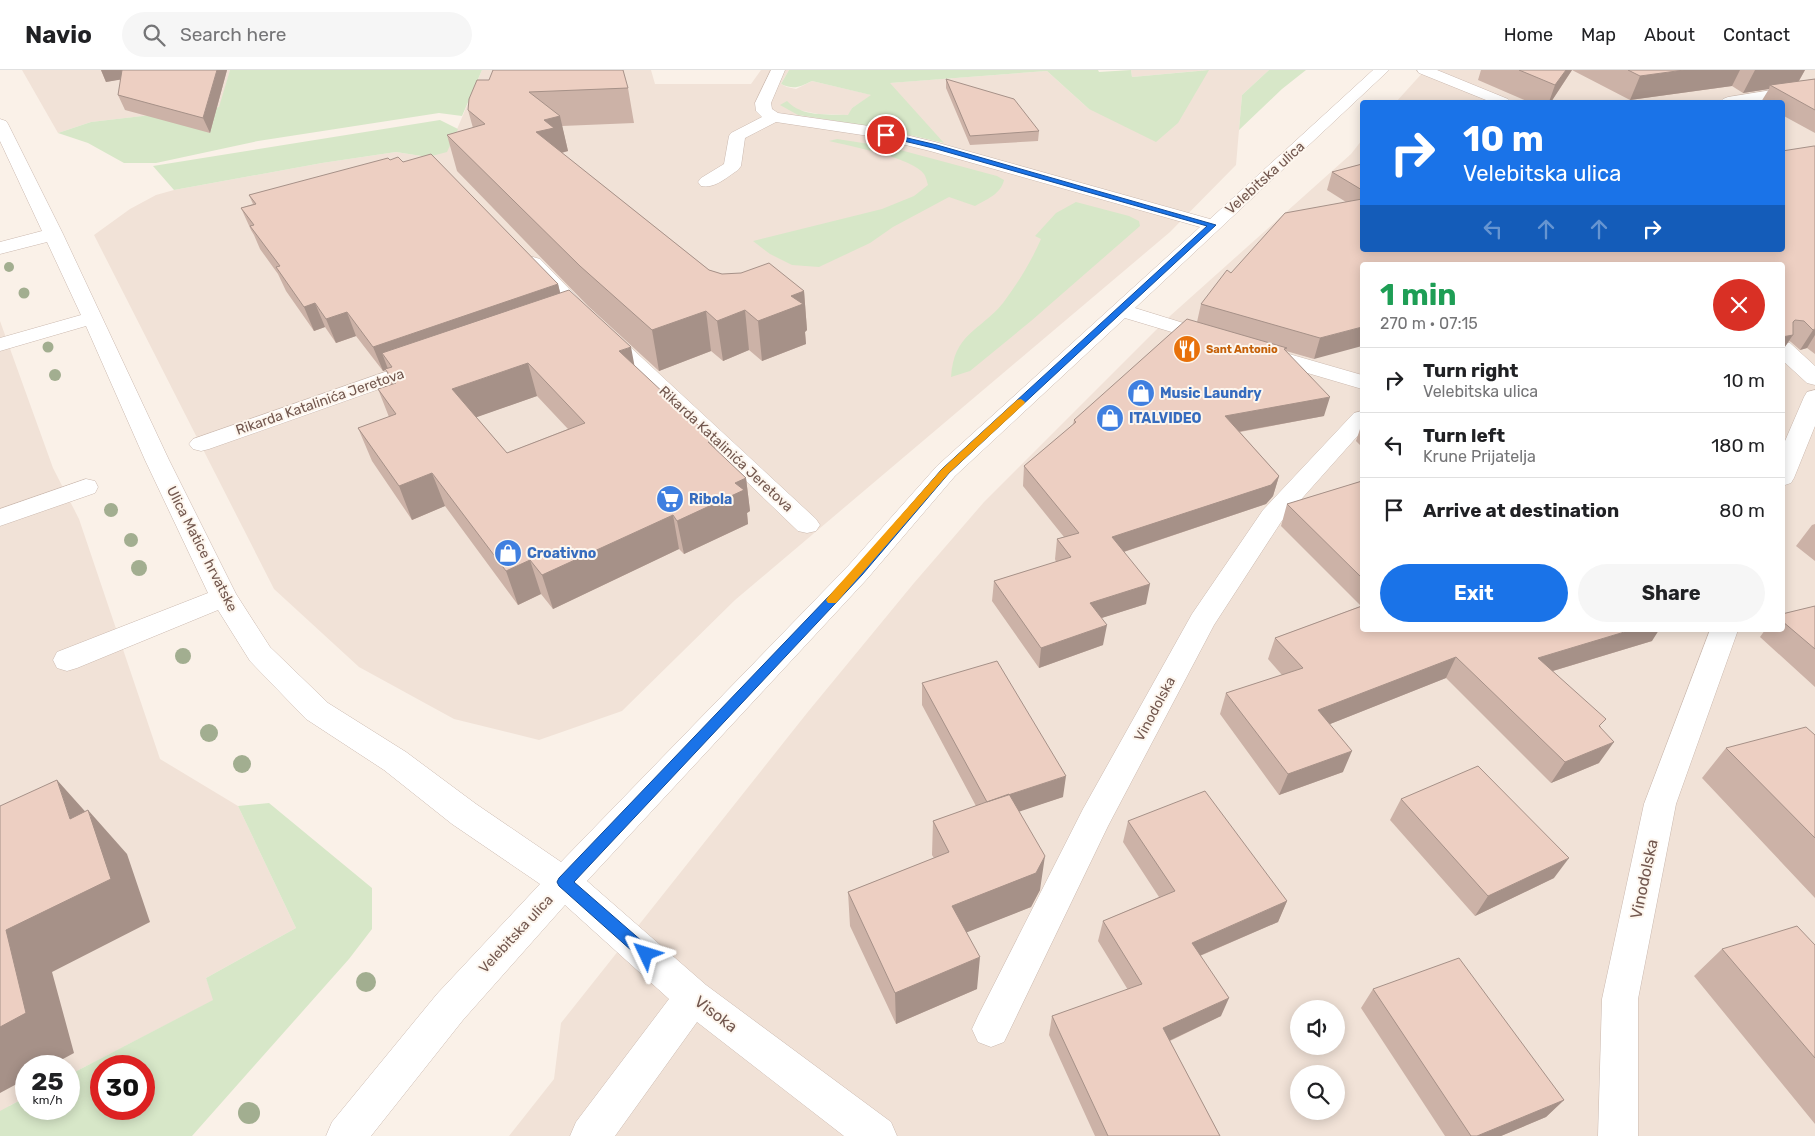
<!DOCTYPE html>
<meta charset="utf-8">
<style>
:root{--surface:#fff;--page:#f6f6f6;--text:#202124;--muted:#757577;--line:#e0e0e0;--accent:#1a73e8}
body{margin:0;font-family:Rubik,sans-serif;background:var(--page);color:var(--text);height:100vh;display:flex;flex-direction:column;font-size:19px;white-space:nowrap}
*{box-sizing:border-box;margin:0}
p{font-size:16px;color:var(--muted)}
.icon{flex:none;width:28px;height:28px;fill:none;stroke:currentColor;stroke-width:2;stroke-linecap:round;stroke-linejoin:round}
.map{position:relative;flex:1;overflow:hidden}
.side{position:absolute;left:1360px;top:192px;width:425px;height:370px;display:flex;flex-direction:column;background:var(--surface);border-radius:5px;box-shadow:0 2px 12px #0003}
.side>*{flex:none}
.hud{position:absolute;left:1360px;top:30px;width:425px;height:152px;border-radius:5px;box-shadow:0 2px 12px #0003;background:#1a73e8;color:#fff;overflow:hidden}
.fabs{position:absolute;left:1290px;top:930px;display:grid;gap:10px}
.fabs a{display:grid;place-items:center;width:55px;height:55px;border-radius:50%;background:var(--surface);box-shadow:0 2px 12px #0003;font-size:25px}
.speed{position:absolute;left:15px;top:985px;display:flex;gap:10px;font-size:25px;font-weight:700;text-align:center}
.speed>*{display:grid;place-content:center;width:65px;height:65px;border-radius:50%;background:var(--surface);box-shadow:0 2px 12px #0003;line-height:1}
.speed small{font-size:12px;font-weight:400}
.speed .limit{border:8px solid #d22;background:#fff;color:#111}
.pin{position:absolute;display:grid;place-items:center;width:42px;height:42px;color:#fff;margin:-21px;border:2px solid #fff;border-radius:50%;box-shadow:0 1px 5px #0007}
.me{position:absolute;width:55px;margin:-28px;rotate:311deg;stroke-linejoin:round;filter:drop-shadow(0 0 4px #0008)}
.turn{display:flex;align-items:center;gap:18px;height:105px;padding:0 20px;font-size:22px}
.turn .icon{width:65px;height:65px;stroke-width:2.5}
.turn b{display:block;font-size:35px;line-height:42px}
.lanes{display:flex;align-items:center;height:48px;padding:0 20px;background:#0003;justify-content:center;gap:25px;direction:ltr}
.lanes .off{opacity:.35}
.round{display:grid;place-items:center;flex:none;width:52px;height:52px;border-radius:26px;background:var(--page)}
.headline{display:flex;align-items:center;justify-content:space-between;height:85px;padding:0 20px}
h1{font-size:30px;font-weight:700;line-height:38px;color:#1e9e55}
.action{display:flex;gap:10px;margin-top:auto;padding:10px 20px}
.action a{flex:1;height:58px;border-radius:30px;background:var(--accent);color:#fff;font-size:20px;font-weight:700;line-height:58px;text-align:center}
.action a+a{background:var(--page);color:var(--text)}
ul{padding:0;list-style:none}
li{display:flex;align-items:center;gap:15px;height:65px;padding:0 20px;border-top:1px solid var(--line)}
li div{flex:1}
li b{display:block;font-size:19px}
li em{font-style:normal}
header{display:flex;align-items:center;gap:30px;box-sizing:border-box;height:70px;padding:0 25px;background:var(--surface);border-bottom:1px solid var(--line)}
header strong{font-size:24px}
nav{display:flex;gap:28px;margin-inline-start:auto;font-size:18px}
.search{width:350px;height:45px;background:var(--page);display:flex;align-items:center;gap:12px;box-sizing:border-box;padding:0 18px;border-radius:28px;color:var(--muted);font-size:19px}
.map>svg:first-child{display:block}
</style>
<header>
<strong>Navio</strong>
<div class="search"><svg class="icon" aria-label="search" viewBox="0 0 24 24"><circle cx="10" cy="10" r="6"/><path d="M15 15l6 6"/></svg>Search here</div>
<nav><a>Home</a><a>Map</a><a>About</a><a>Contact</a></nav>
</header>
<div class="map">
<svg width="1815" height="1066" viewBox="0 0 1815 1066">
<rect width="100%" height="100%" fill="#faf1e8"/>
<path fill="#f1e2d7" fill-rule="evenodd" d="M22 0H230L220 37 91 52 58 63Z
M482 0H651L655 14H751L761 0H789L781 14 787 17 796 19 812 11 872 25 852 38 849 45 818 44 794 39 798 45 874 57 943 73 889 13 1047 1 1089 39 1208 0 1132 7 1131 0H1269L1242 25 1236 95 1170 162 735 530 622 641 539 670 454 649 359 597 274 519 94 165 130 139 156 125 174 120 322 93 396 82 428 87 455 64Z
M1425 0H1815V1066H509L554 1009 561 953 807 643 914 513 984 432 1170 246 1351 84 1362 70V180H1782V32H1396ZM1362 195H1782V560H1362ZM1299 939H1336V976H1299ZM1299 1004H1336V1041H1299Z
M0 251 53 398 79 449 160 689 238 736 296 858 206 908 214 930 69 1005V996H26V1027L9 1036 15 1066H0Z"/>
<path fill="#d7e7c8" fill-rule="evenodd" d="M230 0H482L462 46 439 43 258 71 156 93H124L88 73 58 63 91 52 219 37Z
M789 0H1098L1099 2 1131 0 1132 7 1209 0 1178 53 1156 72 1089 39 1047 1 890 13 944 73 874 57 798 45 780 35 787 31C802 47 827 44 848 45L852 38 871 25 812 11C800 17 794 20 781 14Z
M1269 0H1306L1282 19 1239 60 1242 25Z
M440 50 458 59 447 82 428 87 396 82 322 93 174 120 153 96Z
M837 69 889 77 997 106 1004 110C1001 124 987 129 975 136L949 127 893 157 870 173 819 197 792 195 770 184 753 171 882 139 914 126 928 115C927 112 926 107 924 104 913 88 850 76 829 71Z
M1076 132 1129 146 1139 151 1140 156 1031 251 970 301 951 307C954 263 979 262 1003 233 1018 213 1031 192 1041 169L1035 166 1056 143Z
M269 733 372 818V859L349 889 192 1066H0V1041L26 1027V1039H69V1005L213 930 206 908 296 858 238 736ZM144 996V1039H101V996Z"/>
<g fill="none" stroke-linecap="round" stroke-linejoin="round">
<g stroke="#cbb9af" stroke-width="1">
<path id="minor" d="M771 0H785L771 33 772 39 778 43 869 56 935 72 1210 149 1373 0H1389L1135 238 1219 264 1223 268 1219 272 1212 274 1205 272 1125 248 955 406 867 509 587 811 706 915 891 1052 897 1066H844L697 952 615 1066H570L576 1052 669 929 565 835 463 950 371 1066H326L332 1052 437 924 540 814 452 754 384 700 306 649 250 591 218 540 77 598 67 601 57 598 53 590 57 582 208 523 145 390 86 256 0 281V268L81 245 47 172 0 184V172L42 161 0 71V49L6 51 8 54 63 164 169 390 236 524 270 577 328 633 406 682 476 734 561 792 849 495 937 396 1200 157 930 81 869 66 776 52 745 68 741 96 738 100C727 107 715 119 701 116L698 112 701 108 724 94 729 66 731 63 762 47 756 41 755 33Z
M1417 0H1437L1508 29 1511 32H1491L1419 3Z
M1815 13V23L1754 32H1720L1723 29 1728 27Z
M533 187 540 189 587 237 816 449 820 455 816 461 807 463 798 461 573 245 523 193 526 189Z
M1782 272 1790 273 1815 296V315L1807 313 1782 290Z
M1261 276 1362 305V319L1253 287 1250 282 1253 277Z
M425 288 433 290 436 295 433 300 209 379 201 381 193 379 189 374 193 369Z
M1815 320V356L1794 408 1791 413 1782 416V378L1804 327 1807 322Z
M1362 341V361L1281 452 1214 555 1108 756 1004 972 991 977 978 972 972 959 978 946 1083 739 1192 544 1263 440 1354 343Z
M86 409 95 411 98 417 95 423 0 456V439Z
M1710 560H1738L1676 734 1638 929V1066H1598L1602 929 1644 734Z"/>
</g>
<use href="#minor" fill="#fff" fill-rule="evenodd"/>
</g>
<g fill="#a2ae90">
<circle cx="9" cy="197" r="5"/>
<circle cx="24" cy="223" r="5.5"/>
<circle cx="48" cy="277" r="5.5"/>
<circle cx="55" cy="305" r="6"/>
<circle cx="111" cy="440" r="7"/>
<circle cx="131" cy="470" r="7"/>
<circle cx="139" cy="498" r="8"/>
<circle cx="183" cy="586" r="8"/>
<circle cx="209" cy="663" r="9"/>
<circle cx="242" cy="694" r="9"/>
<circle cx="366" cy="912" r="10"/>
<circle cx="249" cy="1043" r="11"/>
</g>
<path fill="#ccb2a7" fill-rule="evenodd" d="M101 0H227L210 63 125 40 118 25 121 9 106 12Z
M1481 0H1805L1799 11 1815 9V63L1782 45V32H1761L1769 19 1743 23 1732 16 1630 30 1572 0 1551 32H1529L1478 10Z
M946 9 1039 61 1038 71 970 75 946 18Z
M489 10 628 18 634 53 562 56 568 81 562 83 709 200 722 204 804 221 807 260 805 262 806 274 762 291 749 280 723 291 711 281 659 301 588 236 457 101 447 65 473 58 468 40Z
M1815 76V284L1807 278 1800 280 1791 272 1789 271 1782 281V195H1362L1314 289 1286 281 1324 346 1240 362 1279 406 1273 426 1266 434 1124 482 1146 534 1101 548 1103 575 1039 598 992 531 994 511 1056 492 1055 489 1057 469 1064 467 1023 416 1024 396 1073 355 1074 350 1197 252 1201 234 1231 203 1346 132 1327 120 1332 102 1362 94V180H1782Z
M390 90 558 214 560 223 634 295 715 379 746 408 750 441 747 443 748 454 684 484 679 479 553 539 541 524 518 535 445 436 412 450 372 391 358 358 389 347 378 319 391 315 386 300 383 301 356 266 336 273 325 257 314 261 286 221 278 204 260 179 254 165 251 160 241 138 253 134 249 125ZM537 326 568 359 507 383 476 347Z
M1362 353V377L1356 371Z
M1362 411V560L1652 571 1553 601 1601 657 1599 693 1551 713 1446 608 1330 654 1343 702 1279 725 1220 644 1226 623 1282 605 1268 589 1275 568 1361 536 1281 456 1287 434Z
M1815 454V491L1796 476 1812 455Z
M1815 536V617L1760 567 1765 560H1782V544Z
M922 613 1063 727 1019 741 1040 820 1031 837 966 862 977 919 896 954 850 856 848 822 934 788 932 785 933 751 976 736 922 635Z
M1815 665V828L1702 708 1726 678Z
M1401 729 1554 808 1475 846 1390 750Z
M1128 751 1287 831 1278 852 1200 886 1221 946 1170 971 1220 1066H1095L1049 965 1052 946 1128 920 1098 871 1103 851 1159 827 1123 772Z
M1815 875V1054L1694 906 1722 879Z
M1373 919 1564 1030 1546 1047 1501 1066H1445L1361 938Z"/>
<path fill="#a69188" d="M101 0H127L130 8 106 12Z
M217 0H227L210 63 203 48Z
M1566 0H1572L1551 32H1549L1555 15Z
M1684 0H1740L1732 16 1630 30 1640 6Z
M1755 0H1805L1797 14 1770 15 1769 19 1743 23Z
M560 46 568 81 560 83 536 62 544 50Z
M558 214 564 238 382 283 388 299 383 301 373 277Z
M804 221 807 260 805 262 806 274 762 291 758 251 791 226Z
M315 233 325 257 314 261 304 237Z
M745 240 749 280 723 291 717 251Z
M706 241 711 281 659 301 652 260Z
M347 242 356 266 336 273 326 249Z
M1795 250 1784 267 1793 265 1782 281V267L1793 252Z
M1362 257V276L1314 289 1320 268Z
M1815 259V265L1807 278 1800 280 1813 260Z
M631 277 637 309 619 281Z
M528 293 537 326 463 352 452 319Z
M1330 327 1324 346 1221 365 1225 346Z
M714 370 719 403 708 372Z
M432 403 445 436 412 450 399 416Z
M1279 406 1273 426 1266 434 1108 487 1112 467Z
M746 408 750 441 747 443 748 454 684 484 677 451 735 413Z
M673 445 679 479 553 539 542 505Z
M530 490 541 524 518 535 506 501Z
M1150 514 1146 534 1086 553 1090 533Z
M1107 555 1103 575 1039 598 1041 578Z
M1631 560H1659L1652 571 1526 609 1538 588Z
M1456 587 1446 608 1310 662 1318 640Z
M1614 672 1599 693 1551 713 1565 692Z
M1352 681 1343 702 1279 725 1288 704Z
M1066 706 1063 727 985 753 987 732Z
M57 710 91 748 88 740 127 784 150 852 52 902 74 983 50 996H26V1009L0 1023V957L6 860 70 749Z
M1045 786 1040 820 1031 837 950 869 952 836Z
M1569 788 1554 808 1475 846 1488 826Z
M1287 831 1278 852 1185 892 1192 873Z
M980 887 977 919 896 954 895 923Z
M1229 928 1221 946 1156 977 1163 958Z
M1564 1030 1546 1047 1501 1066H1477Z"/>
<path fill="#edcfc2" stroke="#a69188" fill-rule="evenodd" d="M122 0H217L203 48 118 25Z
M493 0H623L628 18 529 22 560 46 544 50 554 58 536 62 709 200 722 204 741 203 769 193 804 221 791 226 803 234 758 251 745 240 717 251 706 241 652 260 580 196 447 65 485 54 468 40 469 29 477 10H489Z
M1519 0H1566L1555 15Z
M1628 0H1684L1640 6Z
M946 9 1014 29 1039 61 970 66Z
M1815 9V40L1770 15Z
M1814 76H1815V259L1813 260 1804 251 1795 250 1793 252V265L1782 267V195H1362V257L1320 268 1201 234 1227 200 1231 203 1285 143 1362 129V180H1782V81Z
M431 84 558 214 373 277 347 242 326 249 315 233 304 237 276 197 280 196 250 156 254 155 241 138 256 134 249 125 388 88 390 90 398 87 403 92Z
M1362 94V120L1332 102Z
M569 220 631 277 619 281 714 370 708 372 746 408 735 413 744 420 677 451 673 445 542 505 530 490 506 501 432 403 399 416 358 358 396 344 378 319 396 313 385 299 392 297 382 283ZM528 293 585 353 507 383 452 319Z
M1187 249 1287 278 1284 279 1330 327 1225 346 1279 406 1271 415 1112 467 1150 514 1090 533 1107 555 1041 578 994 511 1071 487 1057 469 1079 463 1024 396 1076 352 1074 350Z
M1362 411V508L1287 434Z
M1362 536V560H1631L1538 588 1606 649 1599 656 1614 672 1565 692 1456 587 1318 640 1352 681 1288 704 1226 623 1303 598 1275 568Z
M1815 536V579L1782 551V544Z
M997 591 1066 706 987 732 922 613Z
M1806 657 1815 665V768L1726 678Z
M1478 696 1569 788 1488 826 1401 729Z
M57 710 70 749 88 740 111 809 6 860 26 943 0 957V736Z
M1205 721 1287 831 1192 873 1229 928 1163 958 1220 1066H1108L1052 946 1142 914 1103 851 1175 821 1128 751Z
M1009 724 1045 786 1036 803 952 836 980 887 895 923 848 822 949 782 933 751Z
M1797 856 1815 875V988L1722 879Z
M1459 888 1564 1030 1477 1066H1471L1373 919Z"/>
<path fill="#1a73e8" stroke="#114b97" d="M886 63 937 75 1216 155 949 403 862 505 574 812 651 879 653 884 651 889 646 891 641 889 559 816 557 812 559 808 854 500 942 399 1207 156 933 78 883 66V64Z"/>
<path fill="#f59e0b" d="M1021 329 1025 332 1024 334 949 403 836 533H828L826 530 828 527 942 399 1017 330Z"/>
<defs>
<g id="restaurant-disc" transform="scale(1.4375)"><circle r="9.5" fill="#e8710a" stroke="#fdf6ee"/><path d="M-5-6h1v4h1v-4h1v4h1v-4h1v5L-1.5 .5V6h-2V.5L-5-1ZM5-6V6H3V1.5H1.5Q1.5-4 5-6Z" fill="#fff"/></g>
<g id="shop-disc" transform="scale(1.4375)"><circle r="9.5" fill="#3f7fe0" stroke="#fdf6ee"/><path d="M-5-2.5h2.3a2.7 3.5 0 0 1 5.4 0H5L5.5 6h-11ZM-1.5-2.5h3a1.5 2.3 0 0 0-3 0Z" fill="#fff"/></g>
<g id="supermarket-disc" transform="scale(1.4375)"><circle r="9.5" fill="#3f7fe0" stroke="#fdf6ee"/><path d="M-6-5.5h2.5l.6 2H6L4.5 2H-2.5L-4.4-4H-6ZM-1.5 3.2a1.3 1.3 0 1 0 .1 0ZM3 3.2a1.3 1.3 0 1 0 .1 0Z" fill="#fff"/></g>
</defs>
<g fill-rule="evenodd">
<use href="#restaurant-disc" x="1187" y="279"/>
<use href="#shop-disc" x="1141" y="323"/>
<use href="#shop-disc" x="1110" y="348"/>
<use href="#supermarket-disc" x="670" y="429"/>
<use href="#shop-disc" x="508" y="483"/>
</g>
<g text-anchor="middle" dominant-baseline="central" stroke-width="4" stroke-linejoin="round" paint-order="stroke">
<g font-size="11" font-weight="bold" fill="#c56008" stroke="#fdf6ee" text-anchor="start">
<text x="1206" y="279">Sant Antonio</text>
</g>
<g font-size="14" fill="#72574e" stroke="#fdf6ee">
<text transform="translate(1265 108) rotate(-42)">Velebitska ulica</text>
<text transform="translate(320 332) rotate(-19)">Rikarda Katalinića Jeretova</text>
<text transform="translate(726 379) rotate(43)">Rikarda Katalinića Jeretova</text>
<text transform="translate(202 479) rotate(63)">Ulica Matice hrvatske</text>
<text transform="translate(1155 639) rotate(-62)">Vinodolska</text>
<text transform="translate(516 864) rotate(-47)">Velebitska ulica</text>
</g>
<g font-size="14" font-weight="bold" fill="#366cbe" stroke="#fdf6ee" text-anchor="start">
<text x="1160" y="323">Music Laundry</text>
<text x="1129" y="348">ITALVIDEO</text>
<text x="689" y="429">Ribola</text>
<text x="527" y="483">Croativno</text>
</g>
<g font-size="16" fill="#72574e" stroke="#fdf6ee">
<text transform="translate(1644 809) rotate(-78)">Vinodolska</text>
<text transform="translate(716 944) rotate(37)">Visoka</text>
</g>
</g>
</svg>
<div class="fabs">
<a><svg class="icon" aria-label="sound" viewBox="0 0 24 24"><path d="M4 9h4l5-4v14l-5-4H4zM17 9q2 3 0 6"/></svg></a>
<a><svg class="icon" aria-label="search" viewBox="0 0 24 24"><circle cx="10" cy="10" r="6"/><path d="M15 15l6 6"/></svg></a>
</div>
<div class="speed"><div>25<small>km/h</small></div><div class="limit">30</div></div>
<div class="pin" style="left:886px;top:65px;background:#d93025"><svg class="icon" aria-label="arrive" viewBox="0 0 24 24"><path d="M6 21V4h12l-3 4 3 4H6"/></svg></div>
<svg class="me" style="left:646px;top:884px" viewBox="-20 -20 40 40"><path d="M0-17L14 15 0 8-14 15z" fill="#1a73e8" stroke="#fff" stroke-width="4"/></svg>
<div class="hud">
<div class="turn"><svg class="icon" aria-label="right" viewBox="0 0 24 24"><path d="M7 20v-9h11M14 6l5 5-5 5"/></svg><div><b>10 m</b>Velebitska ulica</div></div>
<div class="lanes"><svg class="icon off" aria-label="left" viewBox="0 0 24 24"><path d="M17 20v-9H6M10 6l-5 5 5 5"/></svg><svg class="icon off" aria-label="ahead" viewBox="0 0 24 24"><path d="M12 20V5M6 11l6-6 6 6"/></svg><svg class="icon off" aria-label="ahead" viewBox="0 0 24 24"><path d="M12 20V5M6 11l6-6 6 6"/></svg><svg class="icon" aria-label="right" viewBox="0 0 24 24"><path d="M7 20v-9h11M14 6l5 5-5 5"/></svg></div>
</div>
<section class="side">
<div class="headline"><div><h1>1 min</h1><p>270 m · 07:15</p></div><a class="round" style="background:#d93025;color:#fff"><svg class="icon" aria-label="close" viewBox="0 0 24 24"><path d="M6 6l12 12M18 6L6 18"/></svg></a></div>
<ul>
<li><svg class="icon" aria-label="right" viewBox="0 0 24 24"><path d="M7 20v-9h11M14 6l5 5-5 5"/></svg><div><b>Turn right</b><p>Velebitska ulica</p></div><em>10 m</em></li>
<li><svg class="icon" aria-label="left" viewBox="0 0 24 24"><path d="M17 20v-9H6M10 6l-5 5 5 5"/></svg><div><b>Turn left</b><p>Krune Prijatelja</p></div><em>180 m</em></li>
<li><svg class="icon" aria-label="arrive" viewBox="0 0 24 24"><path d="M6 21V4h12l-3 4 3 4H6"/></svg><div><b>Arrive at destination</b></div><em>80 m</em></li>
</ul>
<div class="action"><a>Exit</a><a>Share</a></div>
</section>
</div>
